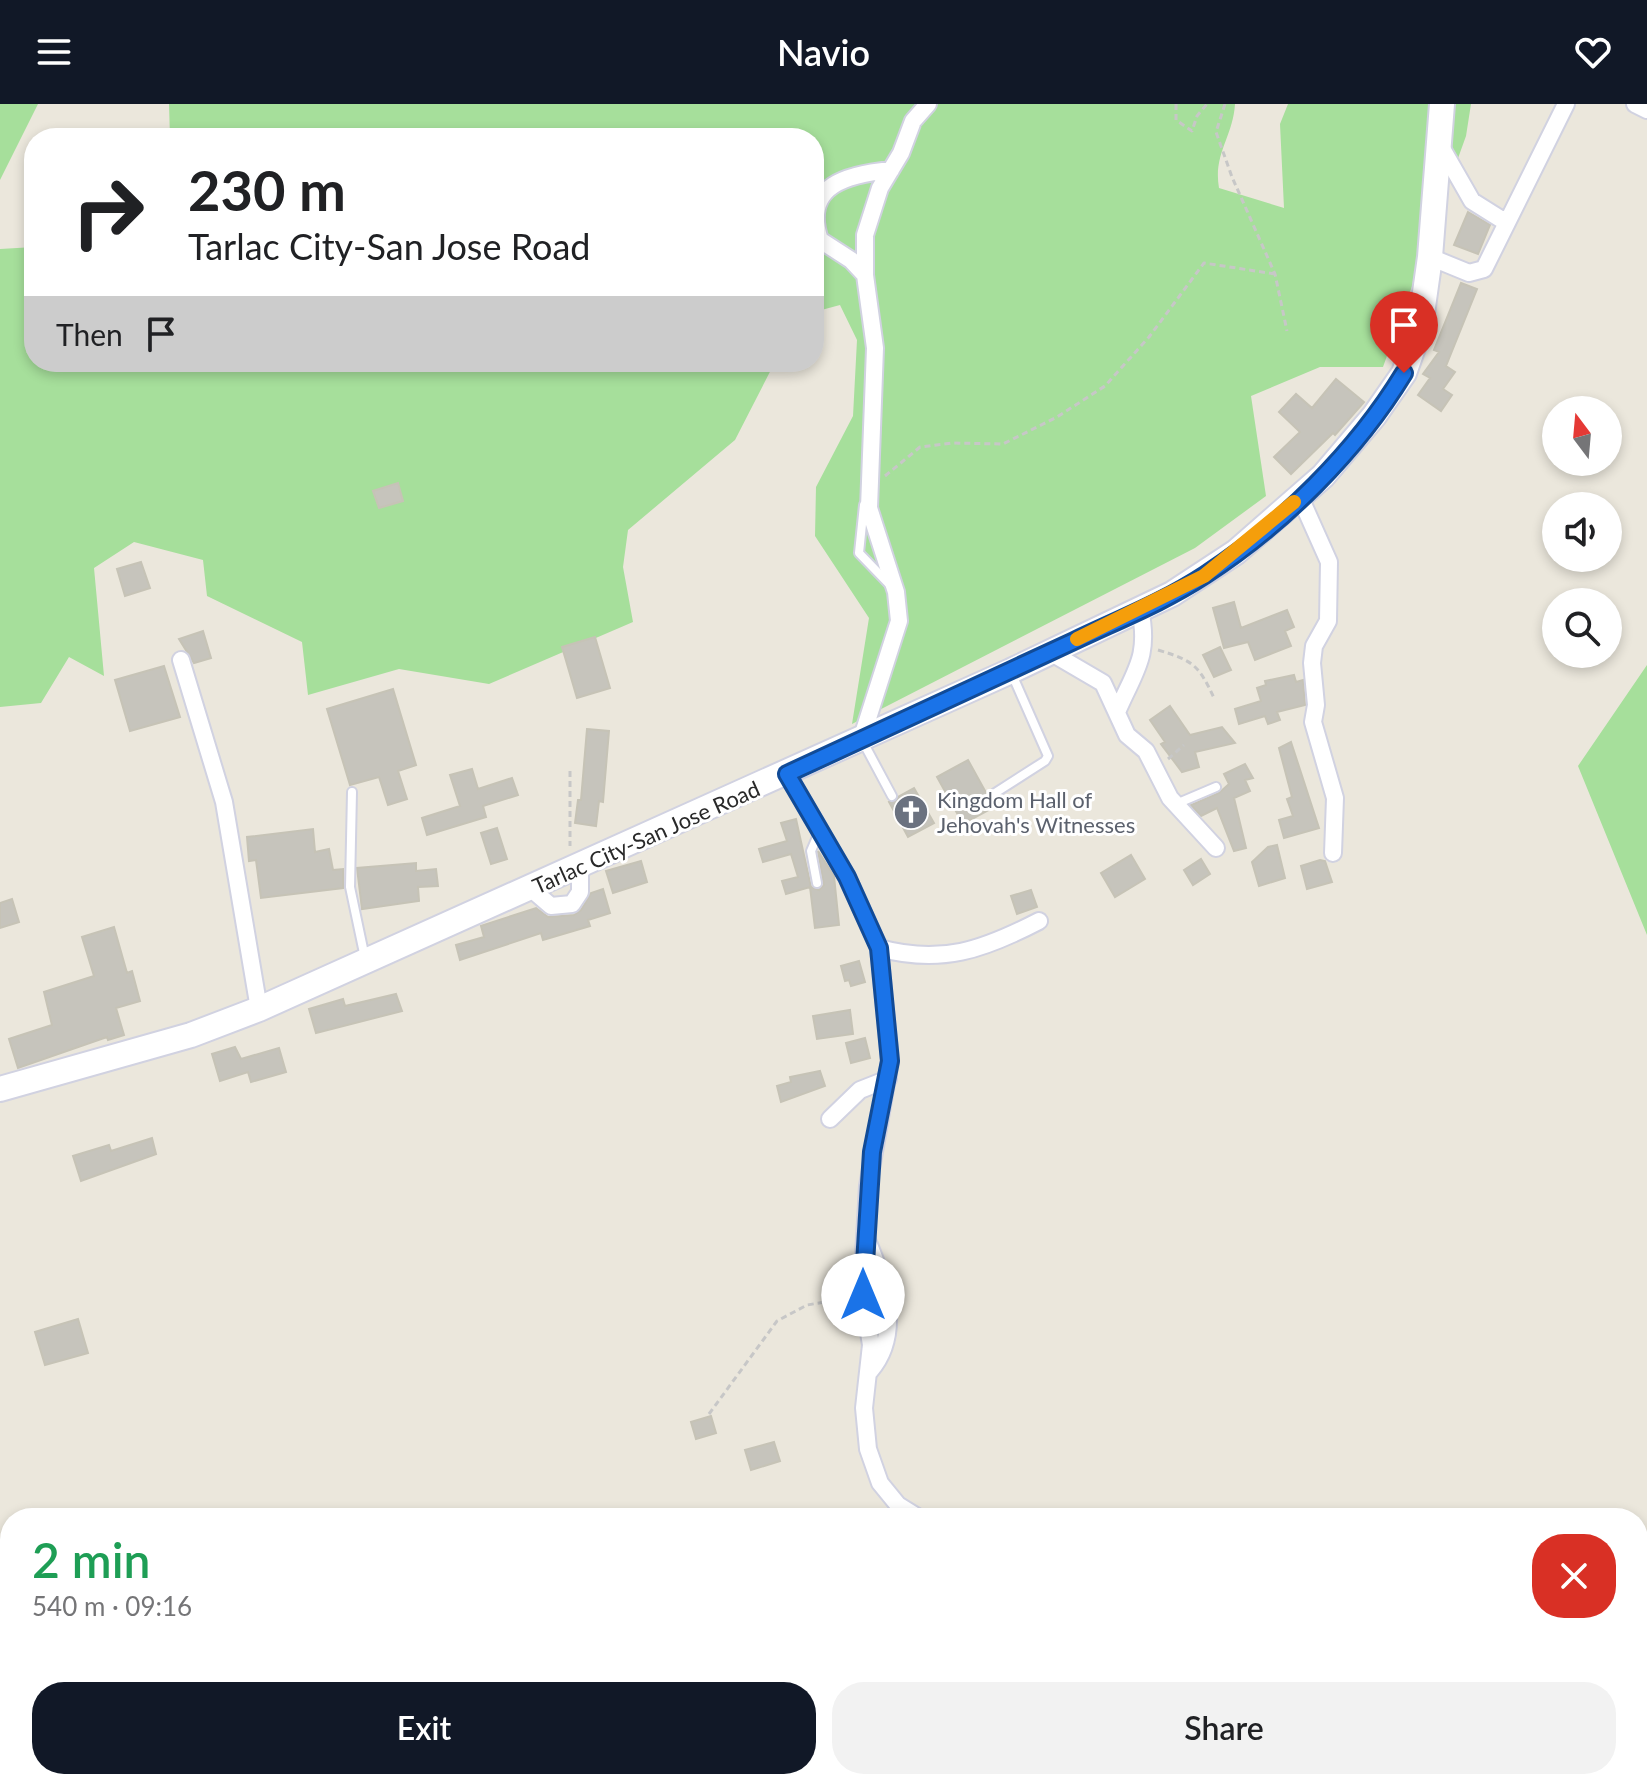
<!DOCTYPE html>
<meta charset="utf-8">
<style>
:root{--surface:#fff;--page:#f2f2f2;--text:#202124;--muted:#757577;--accent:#111827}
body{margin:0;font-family:Lato,sans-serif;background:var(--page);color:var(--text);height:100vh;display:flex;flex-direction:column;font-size:30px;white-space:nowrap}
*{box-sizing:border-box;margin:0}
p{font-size:26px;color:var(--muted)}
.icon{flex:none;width:44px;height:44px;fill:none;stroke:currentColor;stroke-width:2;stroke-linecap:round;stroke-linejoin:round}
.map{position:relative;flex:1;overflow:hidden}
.side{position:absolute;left:0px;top:1404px;width:1648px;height:282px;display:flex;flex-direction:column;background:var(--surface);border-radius:32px 32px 0 0;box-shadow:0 4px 12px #0003}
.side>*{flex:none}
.hud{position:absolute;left:24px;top:24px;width:800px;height:244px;border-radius:32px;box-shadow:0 4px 12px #0003;background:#fff;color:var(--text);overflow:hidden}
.needle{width:52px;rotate:344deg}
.tools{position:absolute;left:1542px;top:292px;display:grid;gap:16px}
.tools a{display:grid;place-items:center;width:80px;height:80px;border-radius:50%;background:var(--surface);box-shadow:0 4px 12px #0003;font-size:40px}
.pin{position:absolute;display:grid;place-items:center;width:68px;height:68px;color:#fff;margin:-82px -34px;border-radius:50% 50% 50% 0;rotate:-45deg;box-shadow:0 0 8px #0007}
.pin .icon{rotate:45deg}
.me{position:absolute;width:88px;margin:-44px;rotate:0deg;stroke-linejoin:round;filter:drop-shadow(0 0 6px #0008)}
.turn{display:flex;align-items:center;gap:28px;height:168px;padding:0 32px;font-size:36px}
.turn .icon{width:104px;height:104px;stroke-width:2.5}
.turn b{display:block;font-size:56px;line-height:68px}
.then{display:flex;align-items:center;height:76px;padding:0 32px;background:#0003;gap:16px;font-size:30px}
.round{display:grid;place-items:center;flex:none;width:84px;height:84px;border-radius:32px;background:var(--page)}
.head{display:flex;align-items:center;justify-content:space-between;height:136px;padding:0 32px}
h1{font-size:48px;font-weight:600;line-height:60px;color:#1e9e55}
.action{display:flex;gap:16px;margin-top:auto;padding:16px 32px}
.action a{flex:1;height:92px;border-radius:32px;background:var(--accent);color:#fff;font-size:32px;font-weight:600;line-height:92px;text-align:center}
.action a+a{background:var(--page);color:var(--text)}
header{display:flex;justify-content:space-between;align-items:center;height:104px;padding:0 32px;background:var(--accent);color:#fff;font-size:36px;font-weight:600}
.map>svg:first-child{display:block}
</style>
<header><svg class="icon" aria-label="menu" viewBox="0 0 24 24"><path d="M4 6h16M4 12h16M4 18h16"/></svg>Navio<svg class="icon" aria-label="heart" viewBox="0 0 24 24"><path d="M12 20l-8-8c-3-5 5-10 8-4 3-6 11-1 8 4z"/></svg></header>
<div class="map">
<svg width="1647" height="1685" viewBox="0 0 1647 1685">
<rect width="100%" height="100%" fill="#ebe7dc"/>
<path fill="#a6df9b" d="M0 0H38L0 76Z
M169 0H1235C1233 33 1213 50 1219 84L1284 104 1280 20 1288 0H1471L1466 32 1383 263H1320L1251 292 1266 392 1195 444 852 620 869 514 815 432 816 383 853 312 857 236 840 201 814 208V34H170Z
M34 143V258H775L735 336 628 426 623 463 633 518 489 580 399 565 308 591 302 538 207 492 203 456 134 438 94 464 104 572 69 553 41 599 0 603V145Z
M1647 561V831L1578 662Z"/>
<path fill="#c6c4bc" stroke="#c6c3b6" stroke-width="2" d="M1468 108 1490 121 1478 150 1454 141Z
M1461 179 1477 185 1446 262 1455 268 1443 285 1452 291 1441 307 1418 291 1430 274 1423 270 1439 248 1434 246Z
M1336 275 1364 298 1335 331 1333 329 1291 370 1274 353 1300 328 1279 308 1296 290 1312 304Z
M398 379 403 397 379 404 373 387Z
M141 458 150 484 125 492 117 465Z
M1234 498 1241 524 1287 506 1294 523 1285 527 1291 542 1255 556 1248 538 1224 544 1213 504Z
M203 527 211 554 194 559 179 535Z
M595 533 610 584 577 594 562 543Z
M1220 543 1231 566 1214 573 1203 551Z
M164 562 180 613 130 627 115 576Z
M1294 571 1296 578 1303 576 1305 601 1277 608 1280 616 1268 620 1265 612 1239 620 1235 605 1261 597 1257 584 1266 581 1265 577Z
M393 585 416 661 398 667 407 695 388 701 379 673 350 681 327 605Z
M1170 602 1190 631 1222 623 1235 639 1195 648 1199 663 1182 668 1161 640 1165 638 1150 616Z
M587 625 609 627 603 698 599 697 596 722 575 719 578 696H581Z
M1291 638 1319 724 1284 734 1279 716 1293 712 1287 695 1292 693 1279 644Z
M968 656 994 703 963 720 937 673Z
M1245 660 1253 674 1245 676 1250 687 1234 694 1246 744 1234 747 1217 704 1201 712 1191 701 1219 689 1229 680 1224 670Z
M472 665 478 685 512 674 518 691 483 702 486 713 427 731 422 714 460 702 450 671Z
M914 684 934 719 908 733 889 698Z
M796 715 811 783 819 786 824 781 818 747 834 772 839 821 815 824 810 783 786 790 782 777 798 773 791 750 763 758 759 745 787 737 781 719Z
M497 724 507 755 491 760 481 729Z
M313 725 315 748 329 745 333 766 343 765V784L261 794 256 756 249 757 247 733Z
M1277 741 1285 774 1259 782 1252 758 1268 743Z
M1131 751 1145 775 1115 793 1101 769Z
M1201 755 1210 770 1193 781 1184 766Z
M1320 756 1325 757 1332 778 1307 785 1301 762Z
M641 757 647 778 613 789 606 767Z
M416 759V767L436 765 438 782 418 783 419 797 362 805 357 764Z
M603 785 610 809 588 816 590 822 543 836 541 829 460 856 456 841 484 833 481 822 536 804 548 813 574 811 581 806 591 789Z
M1031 786 1037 803 1017 810 1011 792Z
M12 795 19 818 0 824V799Z
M114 823 127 869 132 867 140 897 116 904 124 931 108 936 107 933 18 964 9 935 52 921 44 888 94 872 82 833Z
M859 857 865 878 851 882 849 876 845 877 841 862Z
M396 890 402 907 316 929 309 905 343 895 345 902Z
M850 906 853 930 817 935 813 912Z
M865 934 870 954 851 959 846 939Z
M235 943 241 955 279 944 286 968 251 978 248 968 220 977 212 950Z
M820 967 825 982 781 998 777 982 791 978 790 973Z
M152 1034 156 1050 81 1077 73 1052 109 1041 111 1047Z
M78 1215 88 1249 45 1261 35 1228Z
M711 1312 716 1329 696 1335 691 1318Z
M774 1338 780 1357 751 1366 745 1346Z"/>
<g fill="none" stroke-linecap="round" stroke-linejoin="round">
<g stroke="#d1d2e1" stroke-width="12">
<path id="lane" d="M864 401 859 449 890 481
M862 636 892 692
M352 688 350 783 365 854
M995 689 1045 657 1048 652 1011 568
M1176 700 1216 683
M817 779 811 747 820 726"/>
</g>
<g stroke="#d1d2e1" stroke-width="20">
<path id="street" d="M1635 0 1647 6
M1440 41 1472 97 1507 119
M1430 153 1469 169 1484 165 1566 0
M865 171 851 156 820 136C801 80 850 70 891 66
M1300 393 1329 458 1328 517 1314 542 1312 559 1316 601 1313 618 1335 694 1333 749
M1050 548 1103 579 1127 631 1146 647 1170 694 1216 744
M181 556 224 698 259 905
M1117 608C1135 566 1150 553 1140 505
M861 636 899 517 896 488 869 404 875 244 865 171V131L880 84 901 49 913 17 928 0
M787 670 847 773 879 844 890 957 868 1082 862 1186 871 1241 864 1304 868 1345 880 1379 898 1401 919 1414
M530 784 551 802 572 800 580 788V762
M879 844C941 861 983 846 1039 817
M830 1015 860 986 888 975
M866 1134C884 1175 903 1229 870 1267"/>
</g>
<g stroke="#d1d2e1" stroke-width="28">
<path id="secondary" d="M0 985 191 931 259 905 1011 567 1172 490 1236 448 1323 372 1374 312 1404 269 1420 224 1430 153 1442 0"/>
</g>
<path stroke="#c7c7c7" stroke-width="3" stroke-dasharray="6 4" stroke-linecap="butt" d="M1176 0V16L1192 27 1197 12 1207 0
M1225 0 1216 28 1232 73 1275 170 1287 227
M885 372 920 343 952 339 1003 340 1057 313 1105 282 1149 233 1204 159 1275 170
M1158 546C1195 557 1199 562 1215 596
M1168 655 1184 641
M570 667V742
M709 1310 777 1217 807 1201 849 1194"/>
<use href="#lane" stroke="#fff" stroke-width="8"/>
<use href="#street" stroke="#fff" stroke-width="16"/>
<use href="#secondary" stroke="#fff" stroke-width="24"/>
</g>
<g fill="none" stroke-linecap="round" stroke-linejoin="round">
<g stroke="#114b97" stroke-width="20">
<path id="route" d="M863 1191 872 1048 890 957 879 844 847 773 787 670C883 626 979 582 1074 537 1118 516 1164 498 1205 471 1282 421 1356 348 1404 269"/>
</g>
<use href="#route" stroke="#1a73e8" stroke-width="14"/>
<path stroke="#f59e0b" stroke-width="14" d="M1077 535 1204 472 1294 398"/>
</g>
<defs>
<g id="church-disc" transform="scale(1.8)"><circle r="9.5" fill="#6b7280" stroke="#fff"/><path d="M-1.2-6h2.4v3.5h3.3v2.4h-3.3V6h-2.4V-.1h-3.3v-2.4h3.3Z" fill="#fff"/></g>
</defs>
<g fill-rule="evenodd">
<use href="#church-disc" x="911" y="708"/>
</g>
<g text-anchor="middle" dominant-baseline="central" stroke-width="6" stroke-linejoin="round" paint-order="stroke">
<g font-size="22" fill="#5b616d" stroke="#fff" text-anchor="start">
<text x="937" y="695">Kingdom Hall of<tspan x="937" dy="25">Jehovah's Witnesses</tspan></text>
</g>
<g font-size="22" fill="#292929" stroke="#fff">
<text transform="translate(646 733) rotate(-24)">Tarlac City-San Jose Road</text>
</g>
</g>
</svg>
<div class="tools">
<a><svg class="needle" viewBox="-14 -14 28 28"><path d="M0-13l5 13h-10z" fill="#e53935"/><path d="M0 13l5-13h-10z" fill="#757577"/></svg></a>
<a><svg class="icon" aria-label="sound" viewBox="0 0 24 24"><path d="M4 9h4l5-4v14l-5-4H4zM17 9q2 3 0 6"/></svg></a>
<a><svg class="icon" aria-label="search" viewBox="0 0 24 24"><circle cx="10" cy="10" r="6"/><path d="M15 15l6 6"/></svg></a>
</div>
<div class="pin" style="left:1404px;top:269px;background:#d93025"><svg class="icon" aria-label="arrive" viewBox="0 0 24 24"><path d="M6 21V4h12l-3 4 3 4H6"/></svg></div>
<svg class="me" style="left:863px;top:1191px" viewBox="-20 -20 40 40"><circle r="19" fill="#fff"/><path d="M0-13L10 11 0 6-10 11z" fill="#1a73e8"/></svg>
<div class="hud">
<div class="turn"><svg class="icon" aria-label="right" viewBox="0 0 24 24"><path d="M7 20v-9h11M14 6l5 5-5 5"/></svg><div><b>230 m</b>Tarlac City-San Jose Road</div></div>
<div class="then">Then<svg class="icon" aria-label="arrive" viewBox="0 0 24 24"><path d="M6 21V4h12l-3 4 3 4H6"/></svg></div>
</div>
<section class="side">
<div class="head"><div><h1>2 min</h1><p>540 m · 09:16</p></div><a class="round" style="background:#d93025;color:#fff"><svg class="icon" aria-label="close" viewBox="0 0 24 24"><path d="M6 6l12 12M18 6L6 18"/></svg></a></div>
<div class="action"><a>Exit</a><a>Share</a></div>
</section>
</div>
